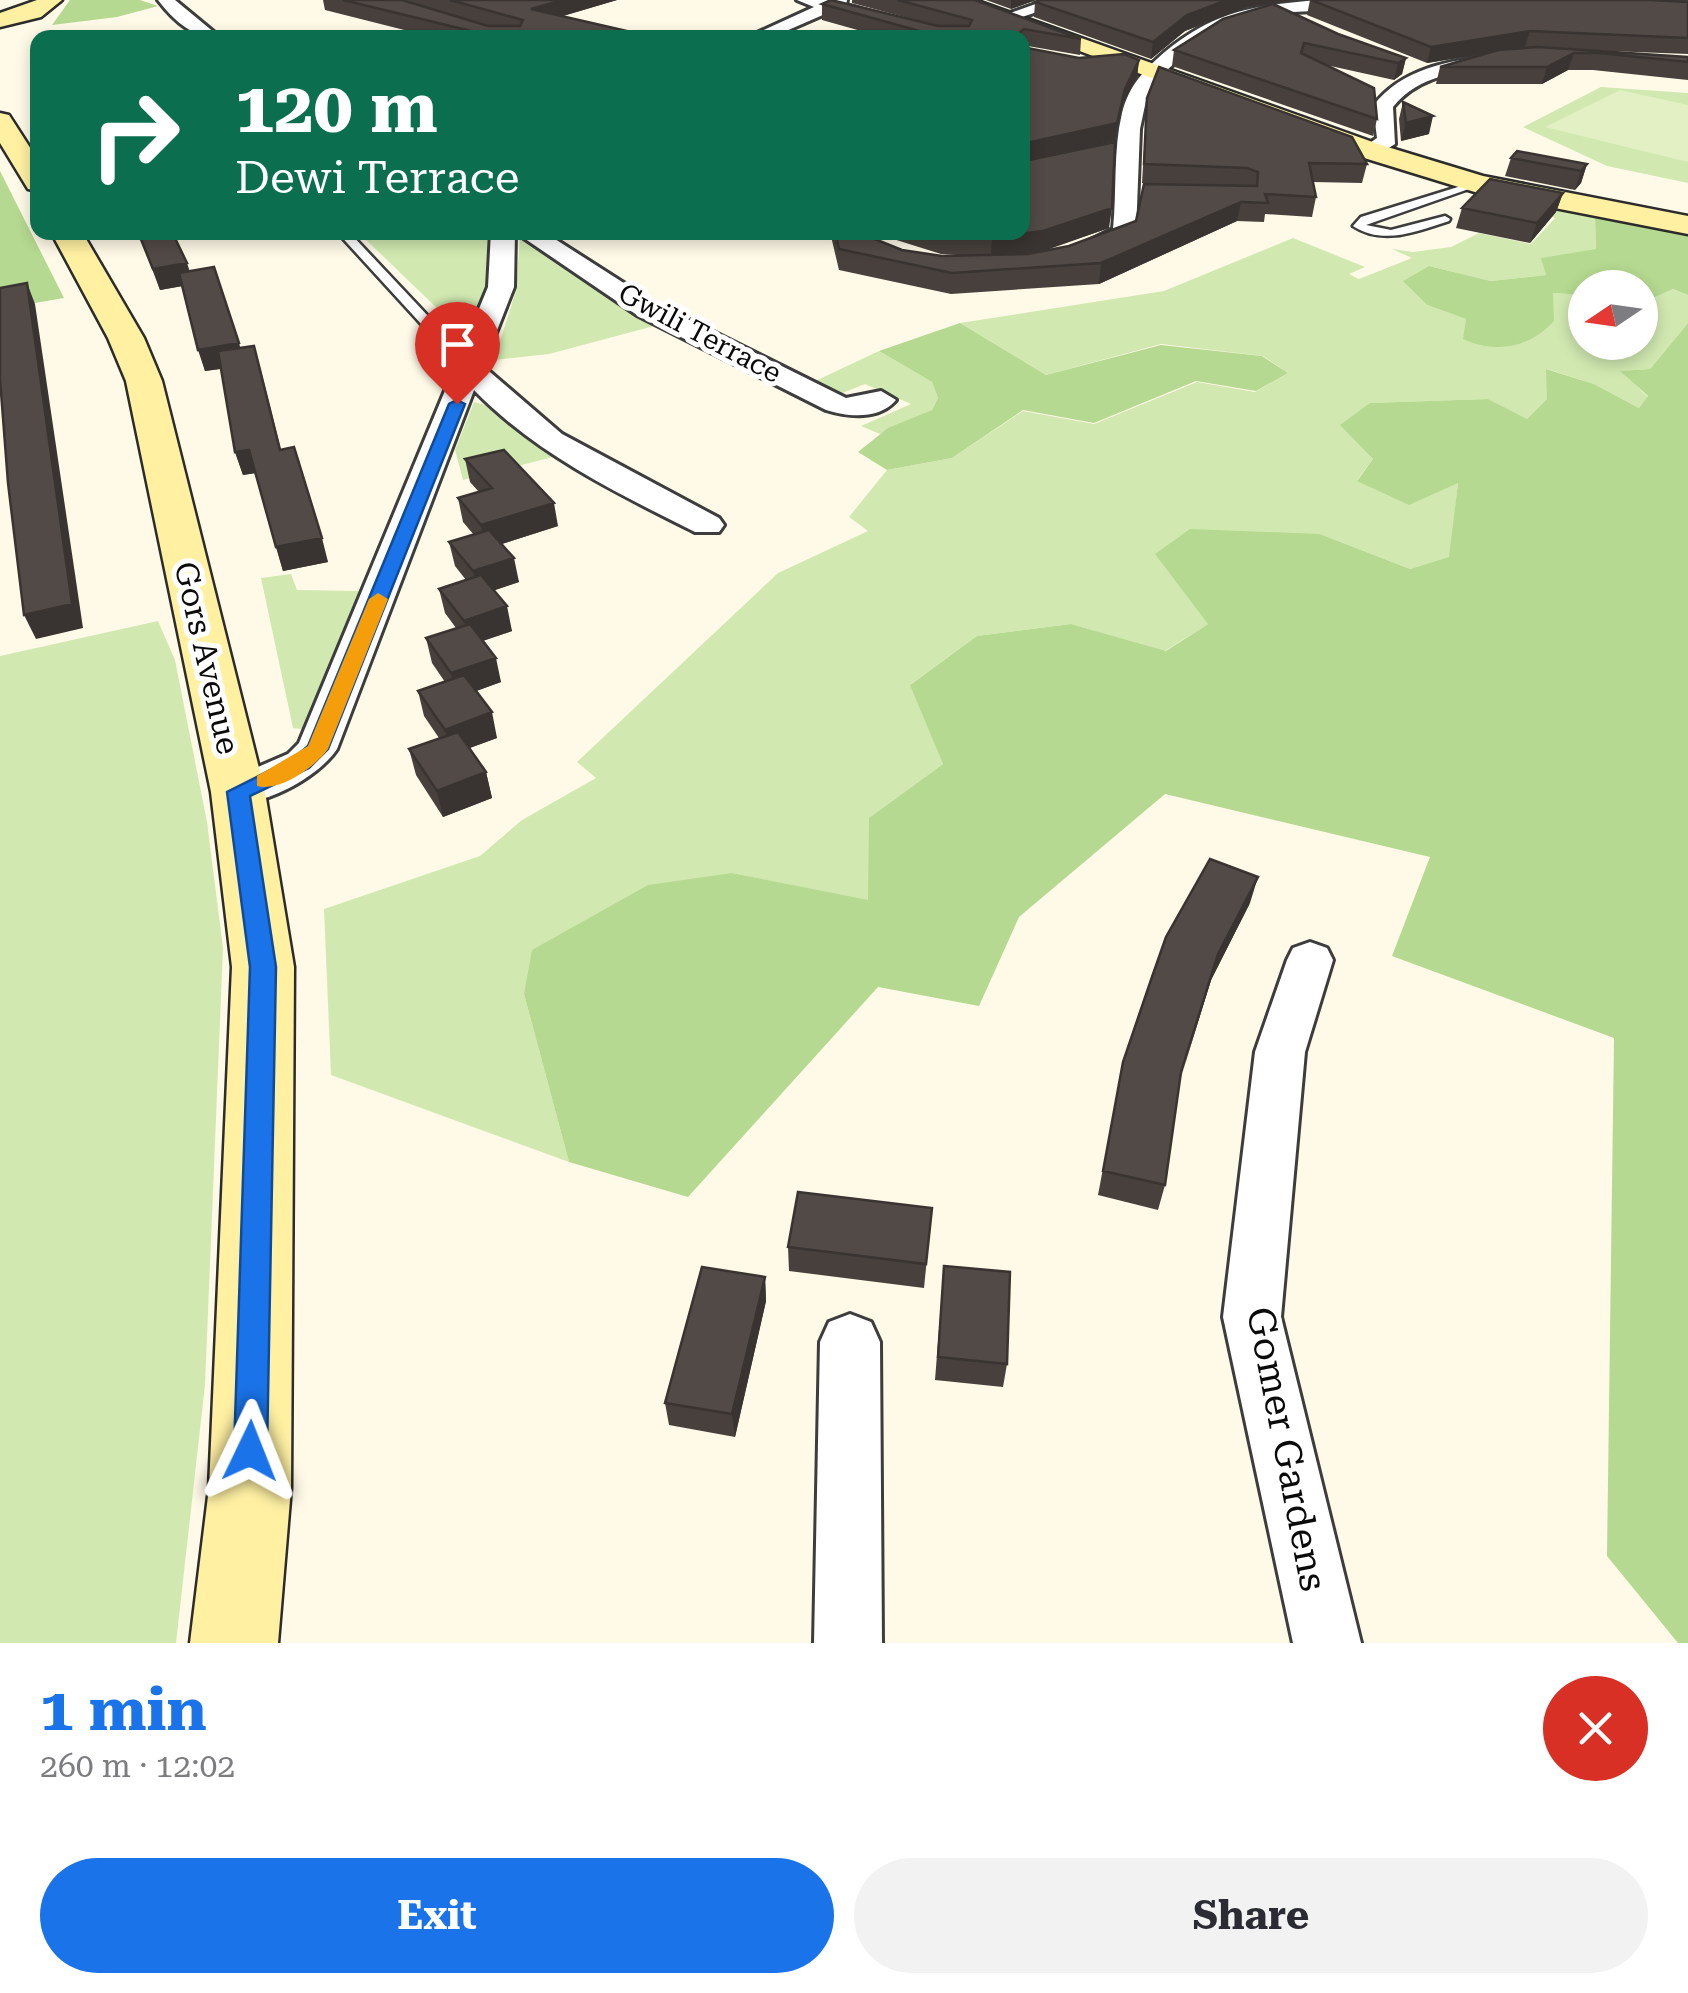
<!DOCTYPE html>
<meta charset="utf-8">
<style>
:root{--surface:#fff;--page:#f2f2f3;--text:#2b2b33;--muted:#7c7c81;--accent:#1a73e8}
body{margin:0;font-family:"Roboto Serif",serif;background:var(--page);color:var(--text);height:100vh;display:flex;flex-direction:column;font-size:38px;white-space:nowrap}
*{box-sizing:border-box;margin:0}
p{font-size:32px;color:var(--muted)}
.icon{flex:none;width:55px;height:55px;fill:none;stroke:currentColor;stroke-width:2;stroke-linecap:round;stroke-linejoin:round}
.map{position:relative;height:1643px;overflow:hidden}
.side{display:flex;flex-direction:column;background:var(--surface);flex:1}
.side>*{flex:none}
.banner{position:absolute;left:30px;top:30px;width:1000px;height:210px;border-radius:20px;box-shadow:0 5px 15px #0003;background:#0b6e4f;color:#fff;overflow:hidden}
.needle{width:65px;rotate:257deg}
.fabs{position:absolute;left:1568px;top:270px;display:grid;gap:20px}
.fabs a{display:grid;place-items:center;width:90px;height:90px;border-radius:50%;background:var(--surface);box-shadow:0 5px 15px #0003;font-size:50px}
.pin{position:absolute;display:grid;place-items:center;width:85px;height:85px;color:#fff;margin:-102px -42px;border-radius:50% 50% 50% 0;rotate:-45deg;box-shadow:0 0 10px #0007}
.pin .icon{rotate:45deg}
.me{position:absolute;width:110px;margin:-55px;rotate:2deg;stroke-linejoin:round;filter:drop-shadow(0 0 8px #0008)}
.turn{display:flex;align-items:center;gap:35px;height:210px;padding:0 40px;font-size:45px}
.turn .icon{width:130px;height:130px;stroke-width:2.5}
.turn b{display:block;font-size:70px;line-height:85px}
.round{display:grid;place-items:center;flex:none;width:105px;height:105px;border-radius:52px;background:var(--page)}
.headline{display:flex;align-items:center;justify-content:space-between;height:170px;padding:0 40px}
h1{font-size:60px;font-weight:700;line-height:75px;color:var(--accent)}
.action{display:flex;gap:20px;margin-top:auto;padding:20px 40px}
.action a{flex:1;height:115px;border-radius:60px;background:var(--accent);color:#fff;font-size:40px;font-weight:700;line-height:115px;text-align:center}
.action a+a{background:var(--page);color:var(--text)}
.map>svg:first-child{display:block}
</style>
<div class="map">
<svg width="1688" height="1643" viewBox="0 0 1688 1643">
<rect width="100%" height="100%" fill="#fff9e7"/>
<path fill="#d1e9b1" d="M1601 87 1688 93V183L1607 166 1523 127Z
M1544 207 1595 217 1596 250 1542 258 1546 275 1491 281 1429 266 1404 281 1427 305 1466 319 1553 293 1585 295V342H1640V299H1651L1673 289 1688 295V323L1650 369 1621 371 1648 397 1639 408 1594 384 1547 369V399L1526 420 1488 399 1371 403 1341 425 1373 459 1357 480 1458 482 1450 557 1410 569 1320 534 1208 624 1165 651 1071 624 977 636 911 684 943 764 869 818V901L732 873 524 994 569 1162 331 1075 324 909 480 856 522 820 596 778 577 762 778 573 868 531 849 517 887 470 952 458 1023 411 1094 424 1197 382 1255 392 1288 373 1263 356 1161 344 1046 375 960 323 1164 291 1293 238 1365 267 1349 274 1359 279 1412 258 1392 249 1413 252 1451 247 1479 233 1531 244 1555 218 1546 215Z
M359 233H489L486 285 468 338Z
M520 237 654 326 549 354 494 360 516 291Z
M879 351 932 382 938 398 932 410 880 434 861 426 911 404 865 384 840 394 811 383Z
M474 402 490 406 553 457 463 480 455 450Z
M291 574 297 590 359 591 310 730 293 728 261 578Z
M158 621 175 660 207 822 223 948 205 1385 176 1643H0V656Z"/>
<path fill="#b5d990" d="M70 0H140L158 6 117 17 52 25Z
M0 171 64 298 0 309Z
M1595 217 1688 235V295L1673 289 1651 299H1640V288H1585V295L1553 293 1554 321C1529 348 1497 354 1463 339L1466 319 1427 305 1403 281 1429 266 1491 281 1546 275 1541 258 1596 249Z
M960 323 1046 375 1161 345 1262 356 1288 373 1256 391 1196 381 1094 423 1023 410 952 458 887 470 858 452 888 428 932 410 938 398 932 382 879 351Z
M1688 323V1643H1678L1607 1556 1614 1038 1392 956 1430 857 1165 794 1019 917 979 1006 878 987 688 1197 569 1162 524 994 532 950 648 885 732 873 868 900 869 818 943 764 910 685 977 636 1071 624 1166 651 1208 624 1155 554 1190 529 1320 534 1410 569 1449 557 1458 483 1409 505 1357 481 1373 459 1340 425 1370 403 1488 399 1527 419 1547 399 1546 369 1594 384 1639 408 1648 396 1620 371 1650 369Z"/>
<path fill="#e2f0c3" d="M1620 90 1688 105V162L1545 127Z"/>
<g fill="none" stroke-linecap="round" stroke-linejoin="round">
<g stroke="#3d3d3d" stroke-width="5">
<path id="lane" d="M1474 182 1483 184 1366 225 1391 230 1445 216 1450 219 1449 221C1418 231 1383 246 1353 226L1361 217Z
M337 232H349L476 367V373H466Z"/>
</g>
<g stroke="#3d3d3d" stroke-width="6">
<path id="street" d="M158 0H175L221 38C193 38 175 22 158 0Z
M797 0H847L846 5 968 38H937L832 11 770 38H746L814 7Z
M1047 0H1073L1004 23 996 18Z
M1317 0H1460L1452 5 1292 12 1237 22 1204 37 1158 78 1147 96 1140 129 1136 233 1089 260H1071L1068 255 1071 250 1113 229C1117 191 1113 151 1122 113 1129 85 1145 69 1166 51 1217 10 1253 6 1317 0Z
M1493 55 1502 60 1499 64C1461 72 1419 74 1393 107L1395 144 1378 155H1364V147L1377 138 1373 106C1402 68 1449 61 1493 55Z
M491 232H515L514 287 483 366 562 434 719 518 724 525 719 532H695C617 493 536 454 474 390L337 749C318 778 257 811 223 802L217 792 223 782 288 754 299 743 488 287Z
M515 232H544L655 303 846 398 881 391 896 400C879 420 848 417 826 410L637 315Z
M1310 942 1327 948 1333 960 1305 1052 1281 1317 1361 1643H1293L1223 1317 1255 1052 1287 960 1293 948Z
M850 1314 871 1322 880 1342 882 1643H814L820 1342 829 1322Z"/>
</g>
<g stroke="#2c2c2c" stroke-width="5">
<path id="secondary" d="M37 0H62L41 17 0 27V13Z
M944 0H975L1381 145 1483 176 1688 216V234L1478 193 1361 157Z
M0 113 9 115 38 160V191L28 189 0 143Z
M51 232H82L144 338 162 381 265 792 294 967 291 1488 278 1643H190L209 1488 232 967 211 792 126 381 108 338Z"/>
</g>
<use href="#lane" fill="#fff" fill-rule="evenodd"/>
<use href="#street" fill="#fff" fill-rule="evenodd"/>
<use href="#secondary" fill="#fff0a2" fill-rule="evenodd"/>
</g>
<path fill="#47403c" d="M323 0H617L562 16 657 38H436L325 10Z
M852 0H975L1081 39 1080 55 1022 45V38H886L822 20V4L908 18 852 3Z
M986 0H1036L1011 9Z
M1040 0H1292L1247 7 1185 31 1151 59 1034 17 1035 2Z
M1310 0H1688V54L1582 50 1688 62V80L1593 70H1568L1542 84H1436L1440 67 1488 53 1427 63 1307 15Z
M1338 34 1406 58 1402 74 1394 80 1326 65 1377 119 1373 136 1172 66 1174 50Z
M1079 58 1139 60 1137 77 1122 106 1115 141 1058 154 1109 228 1044 251 1069 246 1136 221 1188 185 1142 183 1147 98 1367 164 1362 183 1313 182 1316 197 1312 217 1265 214 1264 222 1237 221 1099 284 951 294 839 270 830 232H862L867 236 902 250 942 256H970L941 254 871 232H1022Z
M1403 102 1429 134 1401 141 1399 119Z
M1511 158 1587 164 1581 183 1575 190 1505 176Z
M1563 193 1556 212 1530 243 1456 228 1462 208Z
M138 232 190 271 240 348 260 367 281 450 328 562 283 571 255 473 243 475 235 452 221 369 205 371 182 286 160 290Z
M465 459 558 526 502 544 519 582 494 590 512 631 483 641 501 682 476 691 497 738 469 748 486 772 492 798 443 817 416 775 409 749 439 738 424 716 418 691 445 682 432 663 426 638 456 628 445 613 439 589 466 580 455 566 449 542 474 535 463 522 458 498 479 492 470 482Z
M1250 903 1211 980 1180 1079 1165 1185 1158 1210 1098 1195 1123 1062Z
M932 1208 924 1288 789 1271 788 1247Z
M944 1266 1007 1364 1003 1387 935 1380Z
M765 1277 766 1301 735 1437 669 1425 665 1403Z"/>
<path fill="#393431" d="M563 0H617L533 25 531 9Z
M1011 0H1036L1011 9Z
M1227 0H1292L1247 7 1185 31 1151 59 1153 42 1187 15Z
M1530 31 1525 47 1427 63 1431 47Z
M1574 53 1568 70 1542 84 1547 67Z
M1406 58 1402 74 1394 80 1398 63Z
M1139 60 1137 77 1122 106 1115 141 1022 162V144L1125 89Z
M1433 116 1429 134 1401 141 1406 123Z
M1587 164 1581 183 1575 190 1581 171Z
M1563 193 1556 212 1530 243 1537 223Z
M1241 202 1237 221 1099 284 1101 263Z
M1112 208 1109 228 1041 251 991 257 992 237Z
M187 263 194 284 160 290 153 269Z
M27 283 35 304 83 628 36 639 24 615Z
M239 343 245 365 205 371 198 350Z
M249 450 256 473 243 475 235 452Z
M554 503 558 526 486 549 481 525Z
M322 538 328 562 283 571 276 547Z
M514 558 519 582 478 596 473 571Z
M507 606 512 631 469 645 464 621Z
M496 658 501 682 457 698 451 673Z
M492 712 497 738 451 755 445 730Z
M486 772 492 798 443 817 437 791Z
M1258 877 1250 903 1211 980 1175 1097 1218 954Z
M765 1277 766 1301 735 1437 732 1414Z"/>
<path fill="#524a46" stroke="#393431" stroke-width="2.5" d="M343 0H402L488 26H520L523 20 450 0H563L531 9 657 38H500Z
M831 0 938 26H969L972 20 898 0H975L1081 39 1024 29 1019 33 1020 38H925L934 35 822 4Z
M1040 0H1227L1187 15 1153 42 1035 2Z
M1311 0H1650L1688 2V38L1530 31 1431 47Z
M1273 4 1338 34 1406 58 1398 63 1304 43 1301 53 1374 88 1377 119 1174 50 1223 19Z
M1022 47 1079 58 1124 54 1139 60 1125 89 1117 123 1022 144Z
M1538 47 1688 57V62L1599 53H1574L1547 67H1440L1498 50Z
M1159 67 1352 137 1367 164 1309 163 1316 197 1265 194 1268 203 1241 202 1101 263 952 273 839 249 835 232H862L867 236 902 250 942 256 1028 254 1069 246 1136 221 1144 184 1257 186 1258 172 1247 168 1144 164 1147 98Z
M1403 102 1433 116 1406 123Z
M1115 142 1112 208 1043 231 992 237 939 232H1022V154L1024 161Z
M1517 151 1587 164 1581 171 1511 158Z
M1490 179 1563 193 1537 223 1462 208Z
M138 232H172L187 263 153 269Z
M214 267 239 343 198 350 179 273Z
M27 283 72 604 24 615 8 483 0 379V288Z
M254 346 280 450 294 447 322 538 276 547 249 450 235 452 218 351Z
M504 450 554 503 481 525 458 498 492 488 465 459Z
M489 530 514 558 473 571 449 542Z
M481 575 507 606 464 621 439 589Z
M470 624 496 658 451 673 426 638Z
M464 675 492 712 445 730 418 691Z
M458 732 486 772 437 791 409 749Z
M1210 859 1258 877 1218 954 1181 1072 1165 1185 1103 1171 1123 1062 1152 977 1166 937Z
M798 1192 932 1208 926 1264 788 1247Z
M944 1266 1010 1272 1007 1364 938 1357Z
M702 1267 765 1277 732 1414 665 1403Z"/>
<path fill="#1a73e8" stroke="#114b97" stroke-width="2.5" d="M457 400 465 404 328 749 309 768 250 796 276 967 267 1451 262 1463 250 1467 239 1463 234 1451 250 967 227 792 294 758 308 746 449 404Z"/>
<path fill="#f59e0b" d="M378 593 388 599 328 749C315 767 280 792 257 786V776L308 746 369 599Z"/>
<g text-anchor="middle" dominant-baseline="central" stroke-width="10" stroke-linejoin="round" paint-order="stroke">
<g font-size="28" fill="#0a0a0a" stroke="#fff">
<text transform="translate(700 333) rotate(28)">Gwili Terrace</text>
</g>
<g font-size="32" fill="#0a0a0a" stroke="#fff">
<text transform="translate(207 658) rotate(77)">Gors Avenue</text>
</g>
<g font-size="38" fill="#0a0a0a" stroke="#fff">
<text transform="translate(1287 1449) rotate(79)">Gomer Gardens</text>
</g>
</g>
</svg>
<div class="fabs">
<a><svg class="needle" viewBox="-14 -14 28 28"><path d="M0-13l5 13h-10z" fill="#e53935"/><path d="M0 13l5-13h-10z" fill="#7c7c81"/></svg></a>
</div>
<div class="pin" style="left:457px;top:404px;background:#d93025"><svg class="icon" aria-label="arrive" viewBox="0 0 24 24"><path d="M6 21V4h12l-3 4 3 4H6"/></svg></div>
<svg class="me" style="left:250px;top:1451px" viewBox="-20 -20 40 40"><path d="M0-17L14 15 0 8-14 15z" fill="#1a73e8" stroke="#fff" stroke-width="4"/></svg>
<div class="banner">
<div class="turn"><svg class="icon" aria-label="right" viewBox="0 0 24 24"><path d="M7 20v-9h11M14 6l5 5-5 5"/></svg><div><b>120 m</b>Dewi Terrace</div></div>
</div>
</div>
<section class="side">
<div class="headline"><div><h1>1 min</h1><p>260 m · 12:02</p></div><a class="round" style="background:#d93025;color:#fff"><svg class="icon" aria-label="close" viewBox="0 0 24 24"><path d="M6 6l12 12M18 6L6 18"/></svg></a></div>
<div class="action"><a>Exit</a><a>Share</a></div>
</section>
